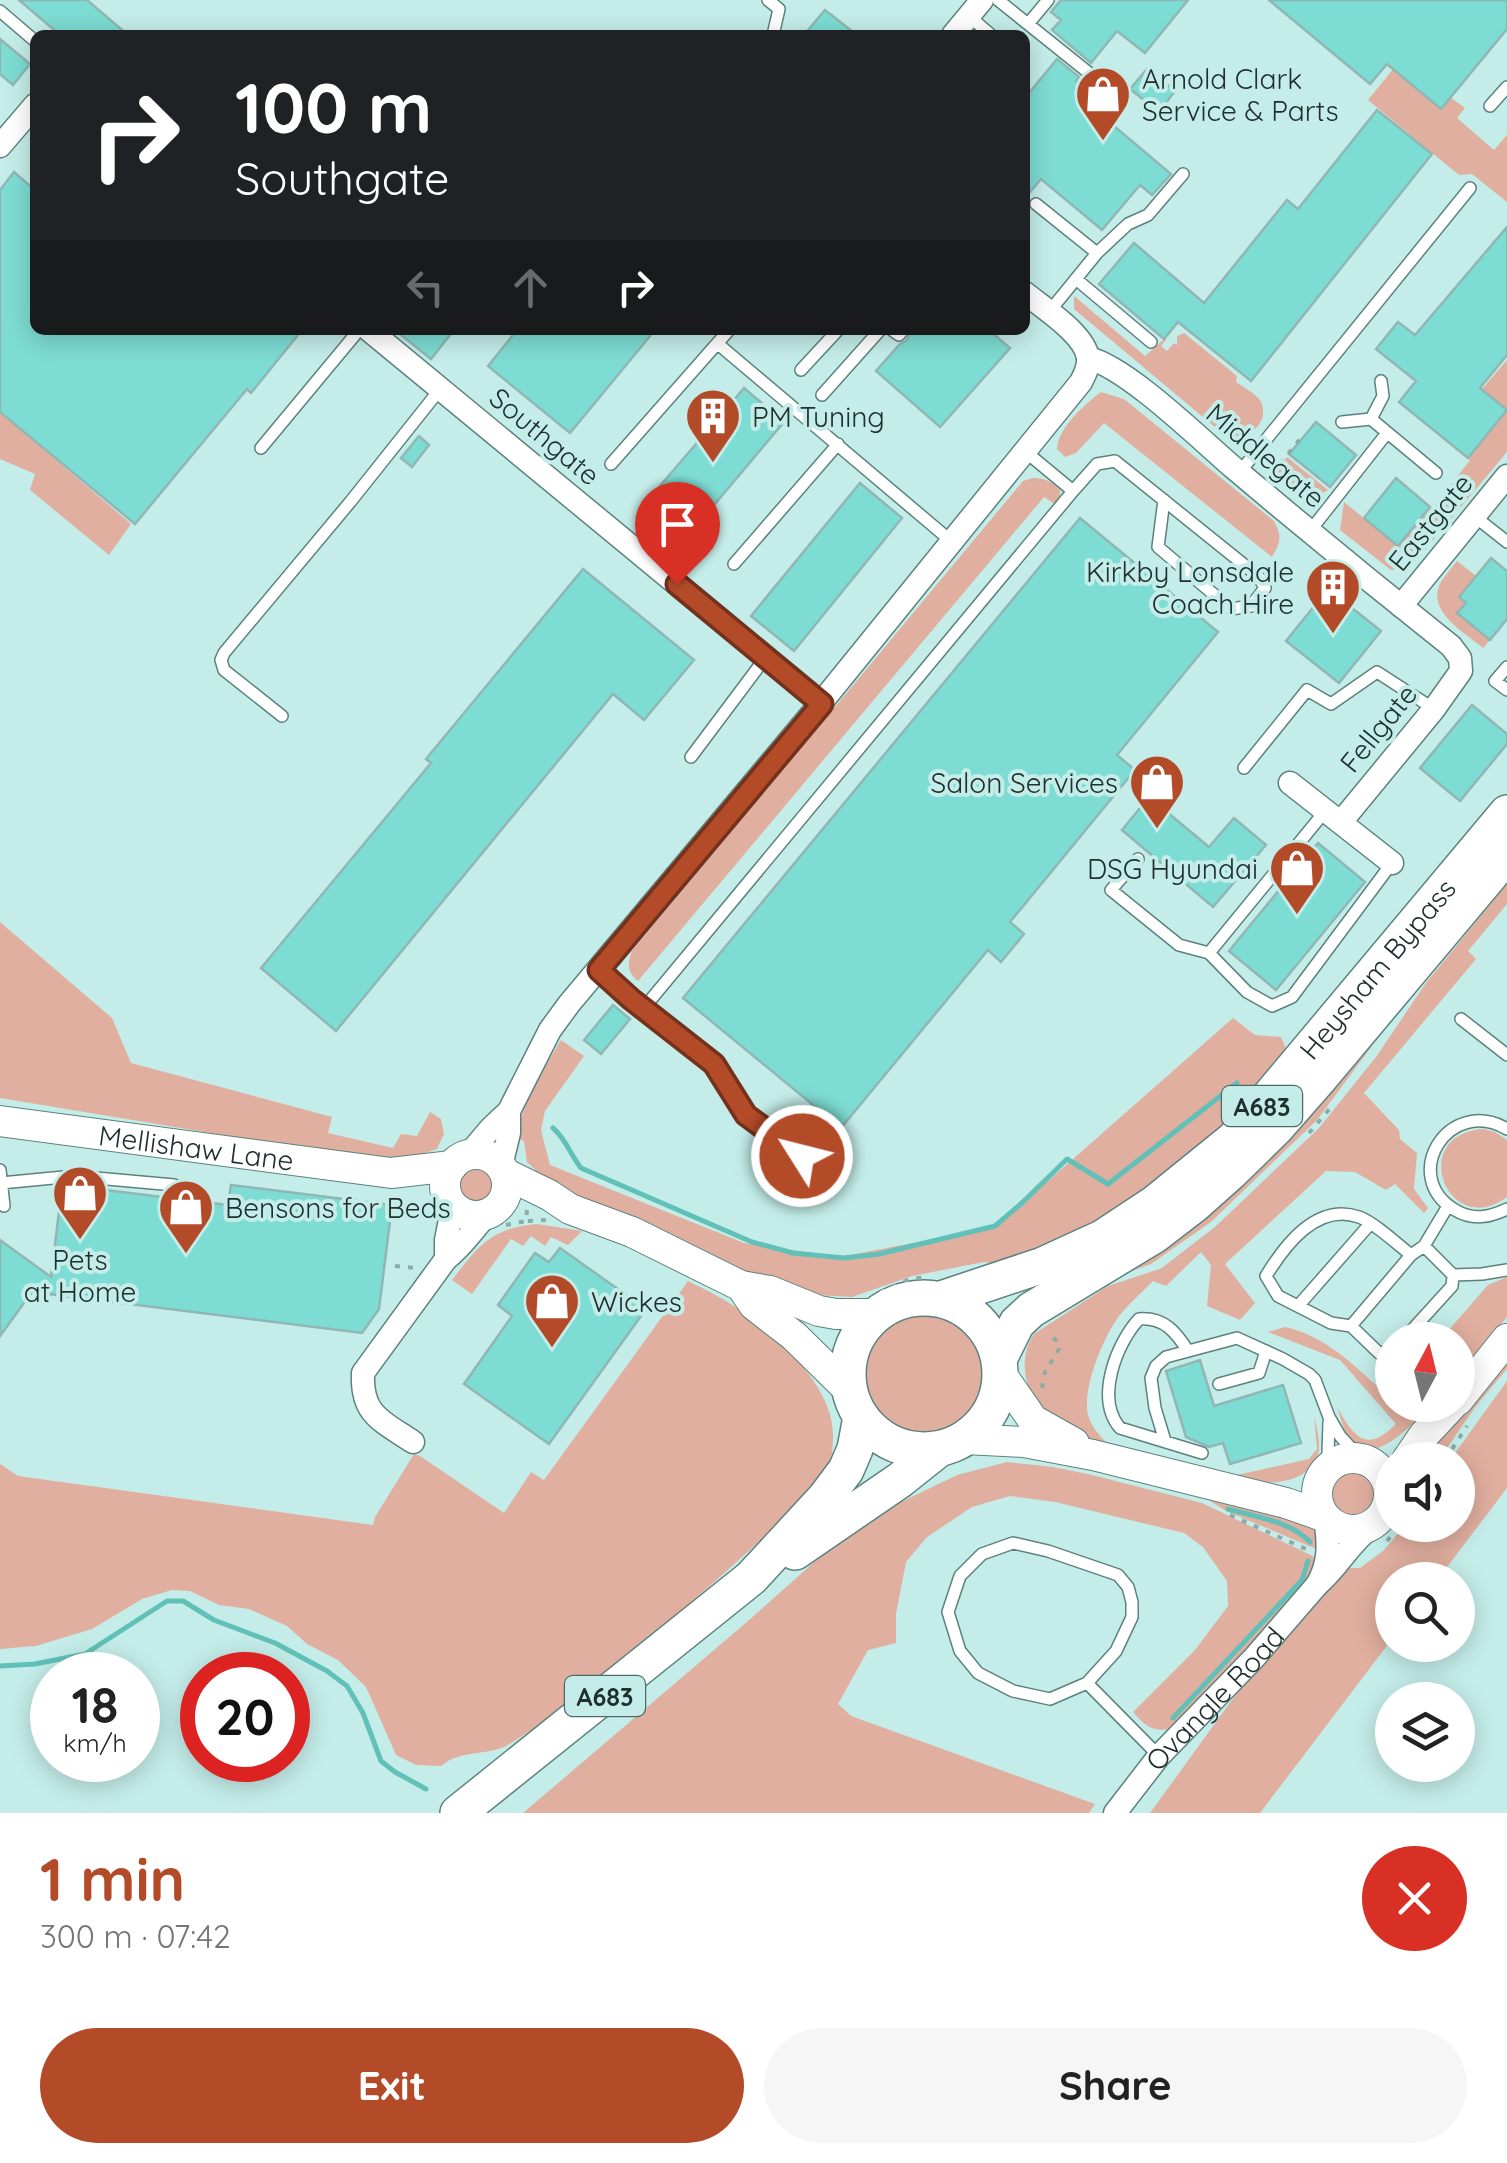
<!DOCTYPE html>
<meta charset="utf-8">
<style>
:root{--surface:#fff;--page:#f6f6f6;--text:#222;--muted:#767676;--accent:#b34b29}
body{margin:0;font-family:Quicksand,sans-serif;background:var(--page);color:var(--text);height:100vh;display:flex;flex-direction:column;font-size:38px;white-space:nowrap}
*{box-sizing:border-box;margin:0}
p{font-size:32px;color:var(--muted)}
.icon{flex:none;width:55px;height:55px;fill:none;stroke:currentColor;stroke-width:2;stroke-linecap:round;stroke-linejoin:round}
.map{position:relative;height:1813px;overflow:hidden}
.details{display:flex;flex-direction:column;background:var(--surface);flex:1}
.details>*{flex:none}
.guide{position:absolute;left:30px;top:30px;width:1000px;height:305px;border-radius:15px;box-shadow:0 5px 25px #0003;background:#202124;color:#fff;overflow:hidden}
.needle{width:65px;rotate:7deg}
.tools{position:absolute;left:1375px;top:1322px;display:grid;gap:20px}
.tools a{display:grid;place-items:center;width:100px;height:100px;border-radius:50%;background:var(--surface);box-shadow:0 5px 25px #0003;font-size:50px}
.speed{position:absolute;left:30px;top:1652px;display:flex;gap:20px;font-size:50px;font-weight:700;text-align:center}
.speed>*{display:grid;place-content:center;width:130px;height:130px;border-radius:50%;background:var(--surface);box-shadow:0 5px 25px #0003;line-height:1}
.speed small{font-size:25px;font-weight:400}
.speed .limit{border:15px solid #d22;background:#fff;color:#111}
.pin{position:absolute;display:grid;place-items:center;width:85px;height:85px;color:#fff;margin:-102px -42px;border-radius:50% 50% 50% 0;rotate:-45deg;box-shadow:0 0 10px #0007}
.pin .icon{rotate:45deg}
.me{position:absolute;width:110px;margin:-55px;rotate:306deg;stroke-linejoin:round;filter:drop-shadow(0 0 8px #0008)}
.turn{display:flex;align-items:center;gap:35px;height:210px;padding:0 40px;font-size:45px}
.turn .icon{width:130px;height:130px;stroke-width:2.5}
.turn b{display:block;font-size:70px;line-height:85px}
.lanes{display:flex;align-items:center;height:95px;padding:0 40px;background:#0003;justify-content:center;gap:50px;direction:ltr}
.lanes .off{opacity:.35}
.round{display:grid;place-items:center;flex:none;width:105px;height:105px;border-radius:52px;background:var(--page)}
.head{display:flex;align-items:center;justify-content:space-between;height:170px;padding:0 40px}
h1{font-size:60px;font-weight:800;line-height:75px;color:var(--accent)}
.cta{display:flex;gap:20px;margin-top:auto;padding:20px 40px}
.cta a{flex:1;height:115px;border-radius:60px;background:var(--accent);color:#fff;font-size:40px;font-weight:800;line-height:115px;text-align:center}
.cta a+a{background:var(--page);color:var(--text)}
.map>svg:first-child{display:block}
</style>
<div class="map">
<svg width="1507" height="1813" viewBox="0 0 1507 1813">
<rect width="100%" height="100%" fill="#c4ede9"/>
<path fill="#e1af9f" d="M1449 0 1450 97 1465 108 1457 118 1494 150 1507 135V202L1472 174 1459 175 1368 100Z
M1074 296 1145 356 1164 339 1167 338 1161 346 1167 351 1174 343 1177 345V336L1184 333 1237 376 1236 382C1243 387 1257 394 1261 402 1271 425 1244 444 1222 433L1074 309Z
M1507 360V452L1419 557 1409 567 1391 570 1340 530 1344 502 1398 546 1430 507 1433 508 1470 460 1468 458 1507 410 1482 389Z
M1101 392 1124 399 1274 521C1282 536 1281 542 1272 557L1104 423 1076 453 1065 457 1057 449C1058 428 1084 405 1101 392Z
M0 412 131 524 109 555 30 490 35 474 0 459Z
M1287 457 1328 490 1306 503 1273 474Z
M1033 478C1044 478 1052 481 1060 490V499L1055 504 1044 497 638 981C627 972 627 964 632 951L1023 481Z
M1457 561 1476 576 1459 597 1466 603 1457 613 1490 640 1483 648C1464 632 1425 611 1441 582 1445 575 1452 568 1457 561Z
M1507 884V904L1468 951 1476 959 1364 1093 1399 1130 1400 1139 1417 1153 1414 1189 1428 1208 1424 1213 1395 1184 1386 1190 1355 1172 1326 1171 1225 1264 1255 1303 1240 1320 1207 1306 1211 1265 1201 1252 1166 1286 1153 1281C1142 1292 1129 1304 1119 1316 1103 1338 1082 1388 1088 1415 1091 1426 1098 1434 1106 1442L1228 1477 1309 1459 1317 1449 1314 1415C1317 1432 1325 1451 1312 1466 1283 1500 1207 1473 1171 1464 1122 1452 1038 1437 1026 1378 1023 1362 1025 1348 1034 1334L1108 1286 1162 1268 1216 1226 1319 1128 1376 1057 1426 983Z
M0 922 112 1018 131 1063 332 1117 328 1133 393 1148 401 1134 417 1136 430 1112 441 1119 444 1134 437 1149 425 1153V1160L386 1162 0 1098Z
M1409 991 1389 1023 1317 1120 1211 1222 1151 1264 1118 1276Z
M1233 1018 1255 1035 1281 1037 1288 1053 1220 1130 1108 1223 1004 1265 984 1262 912 1276 852 1297 815 1295 756 1276 557 1190 527 1162 524 1141 517 1138C521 1104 543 1069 561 1040L584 1056 545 1111 541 1130 550 1165 744 1243 840 1257 996 1227Z
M1483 1129 1495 1132 1507 1140V1197C1448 1241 1406 1135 1483 1129Z
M459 1185a18 18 0 1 1 36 0a18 18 0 1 1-36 0Z
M537 1224 582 1231 568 1245 551 1237 545 1246 531 1236 523 1246 511 1239 472 1294 452 1280C479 1245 491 1228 537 1224Z
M1507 1277V1317L1458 1375V1340H1440L1488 1285Z
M688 1281C706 1290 725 1299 741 1311 778 1338 833 1385 833 1435 833 1445 832 1463 828 1472 820 1489 779 1523 764 1537 710 1587 655 1634 597 1680 569 1702 541 1725 511 1743 490 1757 462 1748 441 1766L416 1765 396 1755 366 1687 338 1660 307 1644 287 1626 249 1609 219 1605 190 1591 172 1590 142 1599 92 1629 36 1646 0 1649V1464L18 1476 373 1525 375 1517 414 1454 420 1456 504 1513 531 1472 544 1480Z
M864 1374a60 60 0 1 1 120 0a60 60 0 1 1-120 0Z
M1285 1327C1323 1335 1352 1363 1380 1389L1392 1387V1405H1432C1414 1421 1378 1466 1353 1443 1344 1435 1341 1418 1337 1407 1354 1437 1366 1454 1396 1424L1340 1360 1268 1332Z
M1507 1357V1369L1475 1407 1439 1460H1416Z
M1507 1381V1488L1437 1580H1392V1639L1260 1813H1150L1258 1664 1342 1568H1360L1384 1550 1405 1525H1458V1460H1450Z
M1007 1462 1053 1467 1092 1475 1202 1503 1319 1559 1316 1570 1298 1595 1174 1728C1154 1733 1146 1727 1133 1712L1195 1650 1228 1606 1227 1581 1203 1547 1184 1533 1055 1502 1010 1496 972 1507 927 1537 906 1562 896 1614V1643L868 1650 838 1704 851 1716 1095 1804 1089 1813H523L748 1621 858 1523 957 1475Z
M1328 1494a24 24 0 1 1 48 0a24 24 0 1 1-48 0Z
M1204 1497C1228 1502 1297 1513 1313 1528 1320 1534 1319 1543 1321 1551L1226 1511Z"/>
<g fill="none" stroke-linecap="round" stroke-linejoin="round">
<path stroke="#61c1b8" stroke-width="5" d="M553 1128C566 1139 570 1154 581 1168L752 1242 793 1253 844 1258 879 1254 995 1226 1023 1202 1067 1159 1108 1184 1237 1083
M1228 1509C1256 1517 1290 1521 1310 1542
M0 1666 35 1664 85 1654 167 1601H183L214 1620 275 1643 327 1671 347 1686 363 1713 381 1761 395 1772 426 1789
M1173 1718 1302 1580 1308 1561"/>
</g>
<path fill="#7ddcd3" stroke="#90b7b3" stroke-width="2.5" d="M19 0H87L128 35H60Z
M1061 0H1188L1145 53 1117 31 1091 63 1052 30 1061 20 1051 12Z
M1269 0H1507V29L1441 109 1387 64 1370 84Z
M825 10 857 35H804Z
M0 39 30 64 13 85 0 74Z
M1057 59 1079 77 1076 81 1095 97 1088 104 1171 174 1152 195 1140 185 1102 230 1041 179 1025 198V98Z
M1147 69 1175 91 1159 112 1130 89Z
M1377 110 1432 154 1251 381 1178 322 1164 339 1099 284 1134 243 1204 303 1287 200 1298 209Z
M14 172 35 190V330H302L251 393 247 389 135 524 0 412V190Z
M1507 227V355L1480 388 1507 410 1468 458 1399 402 1416 381 1376 349 1398 322 1415 335Z
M395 330H454L431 359Z
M517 330H655L570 433 488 366Z
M912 330H989L1010 348 940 427 876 371 900 344 906 341Z
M744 388 784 422 682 543 641 508Z
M1316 422 1356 455 1330 487 1289 454Z
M419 436 429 445 412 467 401 458Z
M1396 478 1430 507 1398 546 1364 518Z
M860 483 902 518 794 651 751 616Z
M1080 518 1218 632 1117 755 1135 770 1010 922 1024 934 1001 962 988 950 841 1128 683 998Z
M1491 558 1507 571V619L1490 640 1457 613 1466 603 1459 597Z
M583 569 694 660 644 720 613 694 336 1031 261 968 431 763 426 759Z
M1328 589 1381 631 1339 683 1286 641Z
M1472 705 1507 734V744L1460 801 1420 768Z
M1149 797 1209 847 1234 818 1266 845 1213 907 1122 830Z
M1318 843 1365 882 1276 990 1229 951Z
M613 1005 630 1019 601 1054 584 1040Z
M231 1185 392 1205 379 1309 362 1333 32 1292 0 1336V1240L51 1277 62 1187 73 1186 228 1205Z
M560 1248 646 1309 549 1444 464 1384 512 1316 498 1305 535 1253 549 1262Z
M1200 1360 1214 1406 1283 1385 1301 1443 1230 1464 1223 1443 1209 1447 1186 1437 1166 1371Z"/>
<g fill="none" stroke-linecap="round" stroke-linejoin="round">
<g stroke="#5c827e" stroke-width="14">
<path id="service" d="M768 0 779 9 773 35
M998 0 1104 85
M0 11 35 41
M969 16 991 35
M1028 24 1048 0
M1490 106 1507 87
M1036 204 1097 253
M1076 279 1151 342
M1049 312 1097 253 1128 224 1148 215 1183 174
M892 330 899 335 903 330
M718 344 951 541
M801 370 838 330
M822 395 880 330
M1371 419 1383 396 1381 381
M1342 422 1371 419 1436 473
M261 448 359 330
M1026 452 1073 491 1097 464 1115 461 1258 576 1265 588 1251 606 1231 609 1158 547 1164 500
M611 464 729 330
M1239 473 1470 188
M1474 516 1507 542
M1310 531 1387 433
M734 564 838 444
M1507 667 1495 681 1507 690
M282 716 224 670 221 660 224 653 351 501 441 388
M691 757 766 657
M1244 768 1307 690 1331 704 1377 672 1434 709
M1326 810 1209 953 1247 992 1272 1006 1292 997 1392 863
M1138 859 1111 890 1179 945 1209 953
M599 970 631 999 714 1064 746 1115 831 1177
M643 1009 1073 491
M1461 1019 1507 1055
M1507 1129C1448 1095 1399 1177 1455 1210 1473 1221 1490 1217 1507 1209
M0 1170 4 1206
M1 1183 74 1176 174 1185
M1411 1255C1397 1244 1375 1223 1359 1217 1317 1202 1285 1245 1266 1276L1278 1296 1331 1323 1351 1326 1411 1255 1424 1246 1448 1206
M1453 1275 1482 1274 1507 1270
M1298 1306 1370 1224
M1351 1326 1379 1353 1392 1352
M1403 1340 1452 1286 1453 1275 1424 1246
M1188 1351C1176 1332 1164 1317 1139 1319 1116 1344 1095 1399 1120 1428L1202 1453
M1219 1384 1259 1373 1266 1351
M1165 1441 1155 1408 1151 1378 1156 1366 1166 1357 1237 1338 1283 1359 1309 1374 1315 1380 1329 1417 1340 1436 1360 1458
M1324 1472 1328 1454 1329 1422
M1087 1683 1116 1651 1132 1617V1602L1128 1587 1118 1575 1048 1551 1013 1543 982 1554 960 1576 948 1612 960 1651 978 1673 1013 1691 1050 1699 1087 1683 1159 1756"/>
</g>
<g stroke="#5c827e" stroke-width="25">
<g id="minor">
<path d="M953 35 982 0"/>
<path d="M0 146 35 105"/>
<path d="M369 330 821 703"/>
<path d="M1088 358C1127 367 1201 440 1235 469 1306 529 1378 588 1451 646L1460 658 1461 671 1434 709 1341 822"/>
<path d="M1401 606 1507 476"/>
<path d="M1290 783 1392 863"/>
<path d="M468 1155 491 1128 509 1111 550 1030 569 1004 821 703 1081 382C1085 374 1089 367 1088 358 1085 334 1043 308 1025 293"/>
<path d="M501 1166 509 1133V1111"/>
<path d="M446 1259V1240L453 1205"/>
<path d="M413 1442C382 1421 361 1415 363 1373L446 1259C463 1246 474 1228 489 1213"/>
<path d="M1325 1518C1329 1544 1330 1562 1317 1585 1338 1567 1349 1544 1372 1526"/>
<path id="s1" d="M1115 1813 1159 1756 1254 1658 1317 1585"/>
</g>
</g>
<g stroke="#5c827e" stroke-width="32">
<g id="secondary">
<path id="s2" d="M0 1121 391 1173 452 1166"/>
<circle cx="476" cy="1185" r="31"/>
<path d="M506 1174 549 1195 570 1209 632 1232 741 1286 770 1291 819 1311 836 1314H877"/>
<path d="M741 1286 754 1305 794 1336 850 1391"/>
<path d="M1001 1374 1033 1420 1074 1443"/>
<path d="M1458 1400 1507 1339"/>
<path d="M965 1439 1024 1442 1093 1455 1286 1503 1323 1516"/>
<circle cx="1353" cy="1494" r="36"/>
<path d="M1407 1460 1424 1435 1452 1405"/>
</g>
</g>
<g stroke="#5c827e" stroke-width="38">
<g id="trunk">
<circle cx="924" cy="1374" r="76"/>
<path id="s3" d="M941 1299 1043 1265 1102 1238 1155 1203 1234 1139 1507 813"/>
<path d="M999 1359 1017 1323 1031 1310 1155 1235 1194 1205 1231 1172 1276 1128 1319 1079 1507 855"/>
<path d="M795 1552 900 1480 939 1449"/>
<path d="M458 1813 751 1578 825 1498 846 1470 855 1449 861 1417"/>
</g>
</g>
<path stroke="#8caca9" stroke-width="4" stroke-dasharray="5 8" stroke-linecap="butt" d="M1272 474 1300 439
M1309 1133 1332 1106
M527 1210 526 1221 546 1220
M506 1225 526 1221
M395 1266 415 1268
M880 1292 910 1279 928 1277
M1042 1388 1045 1372 1059 1349V1343L1048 1333
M1445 1460 1467 1426
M1230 1515 1308 1550
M1387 1541 1400 1525"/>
<use href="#service" stroke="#fff" stroke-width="11"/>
<use href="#minor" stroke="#fff" stroke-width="22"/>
<use href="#secondary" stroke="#fff" stroke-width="30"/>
<use href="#trunk" stroke="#fff" stroke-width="35"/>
</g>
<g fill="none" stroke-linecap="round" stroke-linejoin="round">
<g stroke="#74311b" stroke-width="25">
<path id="route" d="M677 584 822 704 599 970 631 999 714 1064 746 1115 802 1156"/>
</g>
<use href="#route" stroke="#b34b29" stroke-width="18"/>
</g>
<defs>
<g id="shop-pin" transform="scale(2.875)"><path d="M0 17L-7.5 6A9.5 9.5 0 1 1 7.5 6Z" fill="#b34b29" stroke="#c4ede9"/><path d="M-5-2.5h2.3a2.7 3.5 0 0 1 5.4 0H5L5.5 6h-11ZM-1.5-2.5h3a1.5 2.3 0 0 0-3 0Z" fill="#fff"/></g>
<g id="building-pin" transform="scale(2.875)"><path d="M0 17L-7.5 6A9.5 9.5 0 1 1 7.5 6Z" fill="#b34b29" stroke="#c4ede9"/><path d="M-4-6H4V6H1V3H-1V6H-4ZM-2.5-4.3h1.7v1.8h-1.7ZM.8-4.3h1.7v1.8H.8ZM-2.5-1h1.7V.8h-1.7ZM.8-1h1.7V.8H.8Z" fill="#fff"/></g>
</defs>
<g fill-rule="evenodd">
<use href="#shop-pin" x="1103" y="94"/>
<use href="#building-pin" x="713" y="416"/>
<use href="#building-pin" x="1333" y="587"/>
<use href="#shop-pin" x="1157" y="782"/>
<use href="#shop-pin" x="1297" y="868"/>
<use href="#shop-pin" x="80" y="1193"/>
<use href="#shop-pin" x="186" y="1207"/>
<use href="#shop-pin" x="552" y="1301"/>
</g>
<g text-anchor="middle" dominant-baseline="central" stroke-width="8" stroke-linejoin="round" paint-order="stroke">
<g fill="#c4ede9" stroke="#516966" stroke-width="2.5">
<rect x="1222" y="1086" width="80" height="40" rx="8"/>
<rect x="565" y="1676" width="80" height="40" rx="8"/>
</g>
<g font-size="25" font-weight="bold" fill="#20302e">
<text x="1262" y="1106">A683</text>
<text x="605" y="1696">A683</text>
</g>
<g font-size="28" fill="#20302e" stroke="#c4ede9" text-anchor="start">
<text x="1142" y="78">Arnold Clark<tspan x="1142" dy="32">Service &amp; Parts</tspan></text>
<text x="752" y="416">PM Tuning</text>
<text x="1294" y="571" text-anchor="end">Kirkby Lonsdale<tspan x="1294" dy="32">Coach Hire</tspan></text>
<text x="1118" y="782" text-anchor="end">Salon Services</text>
<text x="1258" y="868" text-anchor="end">DSG Hyundai</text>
<text x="225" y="1207">Bensons for Beds</text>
<text x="80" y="1259" text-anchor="middle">Pets<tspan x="80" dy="32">at Home</tspan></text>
<text x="591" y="1301">Wickes</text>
</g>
<g font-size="28" fill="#20302e" stroke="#c4ede9">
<text transform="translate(545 436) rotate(40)">Southgate</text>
<text transform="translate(1266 455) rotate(40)">Middlegate</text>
<text transform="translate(1430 522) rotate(-51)">Eastgate</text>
<text transform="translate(1378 728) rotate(-51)">Fellgate</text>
<text stroke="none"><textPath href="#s3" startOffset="560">Heysham Bypass</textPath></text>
<text stroke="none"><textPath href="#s2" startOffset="198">Mellishaw Lane</textPath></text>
<text stroke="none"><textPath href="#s1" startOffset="152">Ovangle Road</textPath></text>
</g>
</g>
</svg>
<div class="tools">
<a><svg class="needle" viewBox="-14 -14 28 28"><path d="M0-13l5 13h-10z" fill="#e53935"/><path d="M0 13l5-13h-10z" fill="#767676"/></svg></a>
<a><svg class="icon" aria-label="sound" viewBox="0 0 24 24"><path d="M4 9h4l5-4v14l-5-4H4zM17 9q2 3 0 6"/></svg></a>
<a><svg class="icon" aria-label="search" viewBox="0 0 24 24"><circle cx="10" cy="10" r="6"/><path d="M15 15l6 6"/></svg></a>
<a><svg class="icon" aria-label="layers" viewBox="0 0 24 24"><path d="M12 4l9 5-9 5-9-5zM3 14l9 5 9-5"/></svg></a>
</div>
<div class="speed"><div>18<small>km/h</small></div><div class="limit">20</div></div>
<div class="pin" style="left:677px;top:584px;background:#d93025"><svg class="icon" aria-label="arrive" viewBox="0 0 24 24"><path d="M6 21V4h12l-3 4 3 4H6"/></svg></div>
<svg class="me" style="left:802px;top:1156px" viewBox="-20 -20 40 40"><circle r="17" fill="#b34b29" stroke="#fff" stroke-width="3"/><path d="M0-11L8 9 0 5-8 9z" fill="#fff"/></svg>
<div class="guide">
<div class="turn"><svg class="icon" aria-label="right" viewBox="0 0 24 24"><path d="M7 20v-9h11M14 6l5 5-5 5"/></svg><div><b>100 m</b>Southgate</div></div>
<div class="lanes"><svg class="icon off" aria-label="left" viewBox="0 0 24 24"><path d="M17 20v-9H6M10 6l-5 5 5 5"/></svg><svg class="icon off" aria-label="ahead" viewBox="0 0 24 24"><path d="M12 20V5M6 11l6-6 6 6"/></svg><svg class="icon" aria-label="right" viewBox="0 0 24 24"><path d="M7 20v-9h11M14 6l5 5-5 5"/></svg></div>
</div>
</div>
<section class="details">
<div class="head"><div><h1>1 min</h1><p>300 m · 07:42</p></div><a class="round" style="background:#d93025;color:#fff"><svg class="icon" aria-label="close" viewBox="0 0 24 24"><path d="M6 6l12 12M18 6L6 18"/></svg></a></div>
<div class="cta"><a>Exit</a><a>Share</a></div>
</section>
